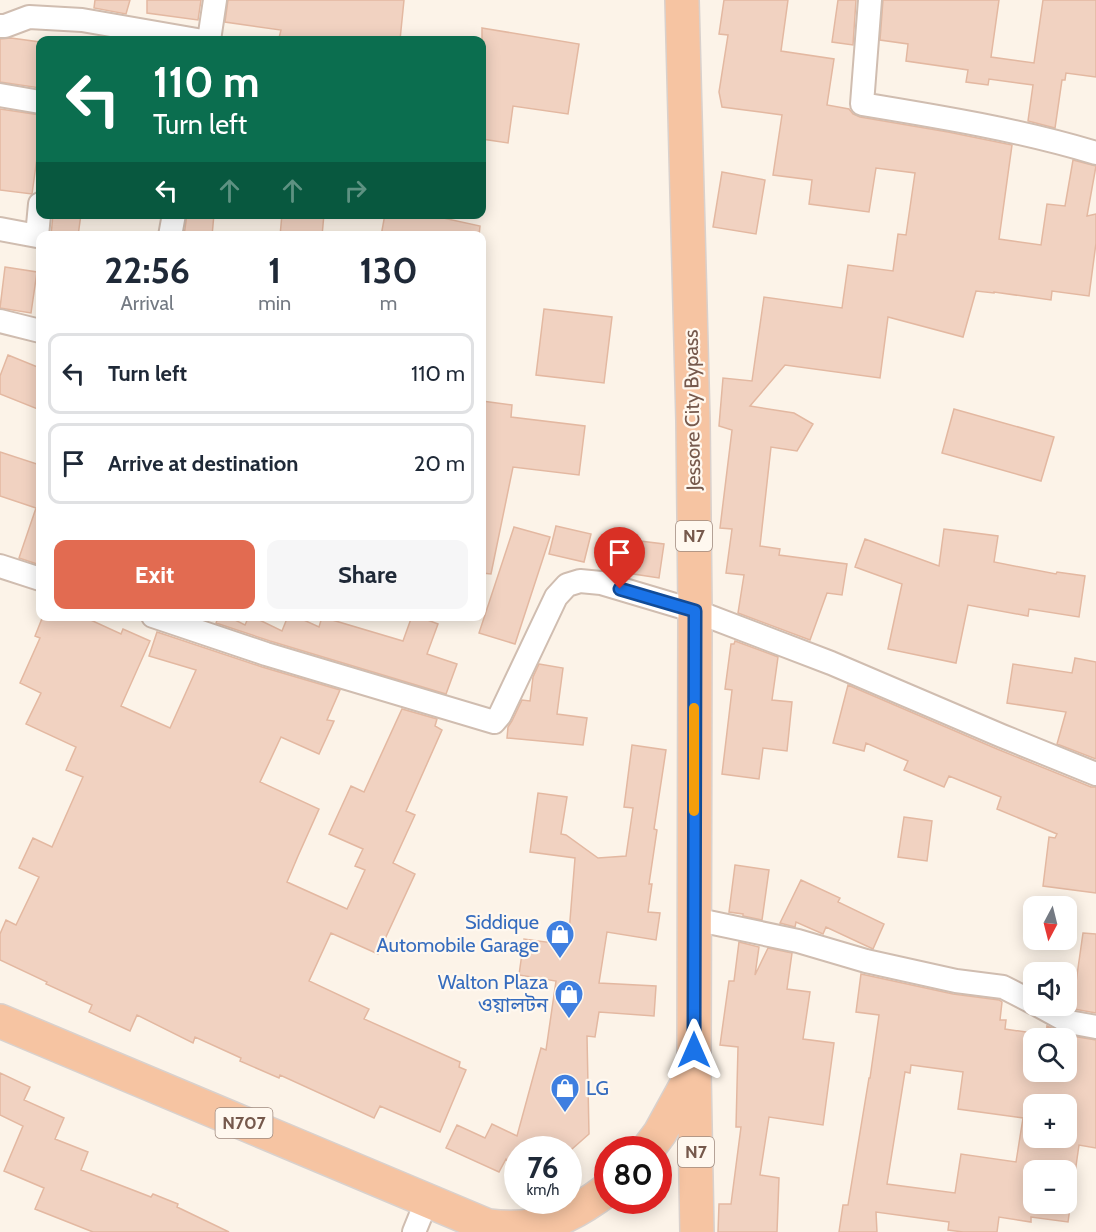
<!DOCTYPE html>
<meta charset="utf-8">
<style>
:root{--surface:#fff;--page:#f6f6f7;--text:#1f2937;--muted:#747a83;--line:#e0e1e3;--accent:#e26b51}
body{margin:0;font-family:Cabin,"Noto Sans Bengali",sans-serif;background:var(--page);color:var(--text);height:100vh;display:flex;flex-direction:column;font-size:22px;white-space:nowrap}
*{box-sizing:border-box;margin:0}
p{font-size:20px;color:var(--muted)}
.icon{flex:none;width:33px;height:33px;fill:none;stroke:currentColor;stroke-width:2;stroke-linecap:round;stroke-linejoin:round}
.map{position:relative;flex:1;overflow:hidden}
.sheet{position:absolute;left:36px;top:231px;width:450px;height:390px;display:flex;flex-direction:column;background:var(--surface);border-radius:12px;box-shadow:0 3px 15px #0003}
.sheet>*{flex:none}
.top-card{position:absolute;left:36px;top:36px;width:450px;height:183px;border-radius:12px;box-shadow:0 3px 15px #0003;background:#0b6e4f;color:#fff;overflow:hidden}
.needle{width:39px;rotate:187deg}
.buttons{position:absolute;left:1023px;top:896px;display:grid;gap:12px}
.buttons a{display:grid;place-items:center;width:54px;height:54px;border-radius:12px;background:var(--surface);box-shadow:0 3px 15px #0003;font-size:30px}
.speed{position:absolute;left:504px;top:1136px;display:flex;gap:12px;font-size:30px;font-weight:700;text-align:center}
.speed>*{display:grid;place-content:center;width:78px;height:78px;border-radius:50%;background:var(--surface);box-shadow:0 3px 15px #0003;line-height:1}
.speed small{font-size:15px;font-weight:400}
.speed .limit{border:9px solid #d22;background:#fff;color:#111}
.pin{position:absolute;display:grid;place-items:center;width:51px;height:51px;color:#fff;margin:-62px -26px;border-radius:50% 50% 50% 0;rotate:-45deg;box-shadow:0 0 6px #0007}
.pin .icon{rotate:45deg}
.me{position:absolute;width:66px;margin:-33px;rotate:0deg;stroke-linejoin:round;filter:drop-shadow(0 0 4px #0008)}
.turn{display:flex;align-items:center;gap:21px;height:126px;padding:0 18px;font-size:27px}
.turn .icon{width:78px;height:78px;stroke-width:2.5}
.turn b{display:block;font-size:42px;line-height:51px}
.lanes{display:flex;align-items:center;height:57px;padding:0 18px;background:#0003;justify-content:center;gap:30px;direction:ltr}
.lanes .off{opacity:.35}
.eta{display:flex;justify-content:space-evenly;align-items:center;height:102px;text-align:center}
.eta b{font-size:36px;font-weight:800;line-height:42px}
.primary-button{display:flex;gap:12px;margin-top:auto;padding:12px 18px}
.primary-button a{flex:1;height:69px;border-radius:12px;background:var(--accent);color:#fff;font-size:24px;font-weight:800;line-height:69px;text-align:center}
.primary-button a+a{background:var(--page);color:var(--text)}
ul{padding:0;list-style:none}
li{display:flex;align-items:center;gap:18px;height:81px;margin:0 12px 9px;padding:0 6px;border:3px solid var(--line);border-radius:12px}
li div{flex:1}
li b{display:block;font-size:22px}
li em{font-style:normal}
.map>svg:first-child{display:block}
</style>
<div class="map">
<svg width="1096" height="1232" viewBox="0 0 1096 1232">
<rect width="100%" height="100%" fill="#fcf3e8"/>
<path fill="#f1d2c1" stroke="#e3b8a1" stroke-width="1.5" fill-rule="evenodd" d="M95 0H130L126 14 94 8Z
M147 0H201L198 20 147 13Z
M228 0H404L400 40H298L279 38 281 30 225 22Z
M724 0H788L781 51 834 59 827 105 849 109 853 114 860 117 948 132 1012 145 999 239 1041 245 1047 204 1065 206 1073 160 1096 166 1087 216 1096 214V243L1089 296 1052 291 1051 300 994 292V293L976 291 963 337 888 317 880 378 785 365 750 406 794 413 813 424 797 451 771 447 760 546 780 549 779 555 847 564 842 595 827 593 810 640 738 613 744 575 726 573 732 529 720 528 732 430 719 426 723 378 752 381 764 297 842 308 848 265 893 271 898 234 906 235 915 173 876 168 869 212 809 204 812 180 773 175 782 115 722 107 719 92 728 35 719 34Z
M838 0H856L853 45 832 42Z
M883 0H999L991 57 1034 63 1043 0H1096V77L1066 73 1065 80H1062L1055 128 1028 121 1033 85 989 79 988 85 966 82 968 70 906 61 908 44 880 40Z
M482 28 579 44 568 114 513 106 508 143 482 139Z
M11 38 40 42V88L0 82V39Z
M0 109 40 115V151H38L32 194 0 190Z
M722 172 765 180 756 234 713 227Z
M53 214H81L78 236H51Z
M187 214H214L212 236H184Z
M282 214H324L322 236H280Z
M385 214H425L480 226 479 236H381Z
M5 267 37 272 31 313 0 308Z
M544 309 612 317 604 383 536 375Z
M8 355 40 368V410L0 394V376Z
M482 401 512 405 511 417 585 426 579 475 513 467 491 574 482 573Z
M954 409 1054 437 1041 481 942 453Z
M0 452 40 465V565L19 558 36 508 0 496Z
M556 526 591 534 584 562 549 554Z
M514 527 550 537 515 644 479 633Z
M944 529 998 536 994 562 1056 574 1057 572 1085 576 1079 617 1029 609 1028 616 968 605 956 663 888 649 902 584 855 567 865 539 939 566Z
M632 540 664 544 659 578 627 573Z
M43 616H82L121 634 123 629 150 641 121 706 170 728 196 670 149 656 157 632 262 667 340 690 327 720 334 721 319 754 281 737 260 782 319 809 298 856 287 882 347 909 365 870 355 866 363 849 329 834 351 786 364 792 402 709 437 719 435 726 442 730 406 811 415 815 393 863 415 874 378 954 331 933 309 981 369 1009 364 1019 460 1062 459 1067 466 1070 440 1132 380 1106 374 1118 280 1075 279 1078 240 1061 241 1058 195 1037 193 1043 137 1015 130 1031 89 1012 92 1005 46 984 47 982 0 960V934L6 920 16 925 39 877 19 868 33 838 52 847 83 777 66 770 76 747 26 724 41 693 20 683 40 638 35 636Z
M219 616H227L245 625 249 616H251L282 631 288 616H295L319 627 322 617 403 641 412 616H417L438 624 427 654 457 664 446 694 270 641 216 623Z
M735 641 778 657 772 700 792 702 787 751 763 748 759 779 722 774 732 690 725 689 731 644H734Z
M1075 658 1096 662V759L1057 744 1066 712 1007 703 1013 664 1072 673Z
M539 664 563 668 557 714 587 718 583 745 507 738 508 727 512 721 522 700 530 701 533 677Z
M848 685 997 749 1091 787H1096V893L1043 886 1049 837 1055 838 1057 834 997 809 1001 797 949 776 944 787 904 770 908 761 866 743 864 751 833 743Z
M632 745 666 750 654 829 657 830 649 884H652L648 912 660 913 656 940 607 932 599 983 656 986 654 1016 599 1012 595 1037 587 1036 589 1134 572 1149H518V1172L506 1159 499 1172 446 1148 457 1125 485 1138 492 1124 517 1136 541 1048 546 1050 556 981 519 975 524 939 568 945 575 858 530 852 538 793 567 797 561 834 566 835 598 858 626 856 633 808 624 807Z
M904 817 932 821 927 861 898 857Z
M735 865 769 870 762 920 743 916V914L729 912Z
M801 880 840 898 838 902 884 924 873 949 826 927 823 934 796 922 795 927 780 923Z
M1083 933 1096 934V1013L1074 1009 1066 1005V987L1075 989Z
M739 942 759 947 755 975 768 948 792 953 787 989 810 992 803 1039 834 1043 823 1125 769 1117 760 1175 779 1178 777 1232H718L719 1204H731L741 1127H736L738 1047 720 1045 729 981H734Z
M861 974 953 994 999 1000 1002 1002 1000 1020H1006L1005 1029 1046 1035 1047 1026 1066 1035 1096 1040V1148L1079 1145 1068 1222 1031 1217V1222L999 1217 997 1232H963L948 1230 949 1222 876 1212 877 1232H839L843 1205H848L869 1078H870L879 1015 856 1012ZM1034 1038H1066V1071H1034ZM911 1065 963 1072 958 1109 1023 1118 1016 1162 961 1154 955 1193 887 1184 905 1072 910 1073ZM1034 1104H1066V1137H1034ZM1034 1170H1066V1203H1034Z
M0 1073 30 1087 24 1100 64 1118 55 1139 88 1152 81 1170 151 1197 153 1194 178 1204 177 1207 229 1232H93L35 1209 44 1188 4 1171 23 1126 0 1115Z"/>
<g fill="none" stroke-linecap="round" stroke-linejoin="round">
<g stroke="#d0bdb0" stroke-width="26">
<path id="minor" d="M870 0 862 104C941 117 1020 130 1096 153
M0 26H5L29 17 82 20 197 40
M209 40 215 0
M0 95 40 102
M0 229 37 236 40 204
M170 236 174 214
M0 321 40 331
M0 566 40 579
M153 616 266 654 494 722 500 715 556 597 567 585 580 581 601 583 695 611 831 663 1002 736 1096 774
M694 919 798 941 866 961 956 981 1003 987 1034 1003
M1038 1005 1069 1022 1096 1027
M414 1232 427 1200"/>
</g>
<g stroke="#d9d1cd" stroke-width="36">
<path id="trunk" d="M682 0 693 421 695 611 694 1072 697 1232
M0 1021 488 1226C539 1232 569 1219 608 1189
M648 1149 660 1133 693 1073"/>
</g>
<use href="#minor" stroke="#fff" stroke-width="22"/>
<use href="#trunk" stroke="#f6c4a2" stroke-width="33"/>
</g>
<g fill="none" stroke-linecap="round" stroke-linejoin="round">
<g stroke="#114b97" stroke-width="15">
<path id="route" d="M620 589 695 611 694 1050"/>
</g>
<use href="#route" stroke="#1a73e8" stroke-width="10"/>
<path stroke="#f59e0b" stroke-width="10" d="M694 811V708"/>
</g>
<defs>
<g id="shop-pin" transform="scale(1.5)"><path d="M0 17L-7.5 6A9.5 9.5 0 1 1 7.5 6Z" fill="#3f7fe0" stroke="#fff8ef"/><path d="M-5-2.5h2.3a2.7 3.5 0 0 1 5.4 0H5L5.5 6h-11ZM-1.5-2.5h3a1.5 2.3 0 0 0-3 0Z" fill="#fff"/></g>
</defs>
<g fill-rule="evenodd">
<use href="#shop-pin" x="560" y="934"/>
<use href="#shop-pin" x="569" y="994"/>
<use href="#shop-pin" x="565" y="1088"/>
</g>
<g text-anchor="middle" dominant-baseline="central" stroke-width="4.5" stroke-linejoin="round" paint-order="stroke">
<g fill="#fff8ef" stroke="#9f897d" stroke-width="1.5">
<rect x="676" y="521" width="36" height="30" rx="4.5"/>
<rect x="215.5" y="1108" width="57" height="30" rx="4.5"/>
<rect x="678" y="1137" width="36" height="30" rx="4.5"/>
</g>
<g font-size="18" font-weight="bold" fill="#76594c">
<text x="694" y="536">N7</text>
<text x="244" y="1123">N707</text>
<text x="696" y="1152">N7</text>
</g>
<g font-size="20" fill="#76594c" stroke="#fff8ef">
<text transform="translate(692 410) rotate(-91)">Jessore City Bypass</text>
</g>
<g font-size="20" fill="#366cbe" stroke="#fff8ef" text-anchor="end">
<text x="539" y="922">Siddique<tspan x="539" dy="23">Automobile Garage</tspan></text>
<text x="548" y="982">Walton Plaza<tspan x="548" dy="23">ওয়ালটন</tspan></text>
<text x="586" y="1088" text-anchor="start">LG</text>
</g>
</g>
</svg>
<div class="buttons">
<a><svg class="needle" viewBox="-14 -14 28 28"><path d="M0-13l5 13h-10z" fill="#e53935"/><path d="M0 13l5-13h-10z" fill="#747a83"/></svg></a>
<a><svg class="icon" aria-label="sound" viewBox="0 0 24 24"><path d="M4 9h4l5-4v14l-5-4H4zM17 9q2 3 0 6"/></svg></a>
<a><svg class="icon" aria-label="search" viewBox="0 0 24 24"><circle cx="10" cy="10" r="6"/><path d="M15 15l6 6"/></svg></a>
<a>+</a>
<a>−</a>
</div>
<div class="speed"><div>76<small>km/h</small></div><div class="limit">80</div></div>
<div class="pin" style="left:620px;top:589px;background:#d93025"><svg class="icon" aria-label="arrive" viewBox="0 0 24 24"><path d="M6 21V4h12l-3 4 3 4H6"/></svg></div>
<svg class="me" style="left:694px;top:1050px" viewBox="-20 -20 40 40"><path d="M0-17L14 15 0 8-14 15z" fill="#1a73e8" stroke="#fff" stroke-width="4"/></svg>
<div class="top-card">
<div class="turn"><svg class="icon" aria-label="left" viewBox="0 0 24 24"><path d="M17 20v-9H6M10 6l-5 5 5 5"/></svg><div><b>110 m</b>Turn left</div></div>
<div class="lanes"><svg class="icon" aria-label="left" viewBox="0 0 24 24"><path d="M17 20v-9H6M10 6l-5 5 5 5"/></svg><svg class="icon off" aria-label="ahead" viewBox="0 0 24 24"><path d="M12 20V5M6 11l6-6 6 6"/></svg><svg class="icon off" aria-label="ahead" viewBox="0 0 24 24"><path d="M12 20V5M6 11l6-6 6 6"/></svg><svg class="icon off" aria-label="right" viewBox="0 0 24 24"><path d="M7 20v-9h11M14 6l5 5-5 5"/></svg></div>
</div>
<section class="sheet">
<div class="eta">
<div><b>22:56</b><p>Arrival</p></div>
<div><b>1</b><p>min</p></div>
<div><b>130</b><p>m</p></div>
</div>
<ul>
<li><svg class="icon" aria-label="left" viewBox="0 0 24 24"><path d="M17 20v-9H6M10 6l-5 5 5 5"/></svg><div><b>Turn left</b></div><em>110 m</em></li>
<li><svg class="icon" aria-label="arrive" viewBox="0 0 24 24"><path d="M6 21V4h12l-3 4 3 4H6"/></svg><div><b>Arrive at destination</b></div><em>20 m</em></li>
</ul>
<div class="primary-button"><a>Exit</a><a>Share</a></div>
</section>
</div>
